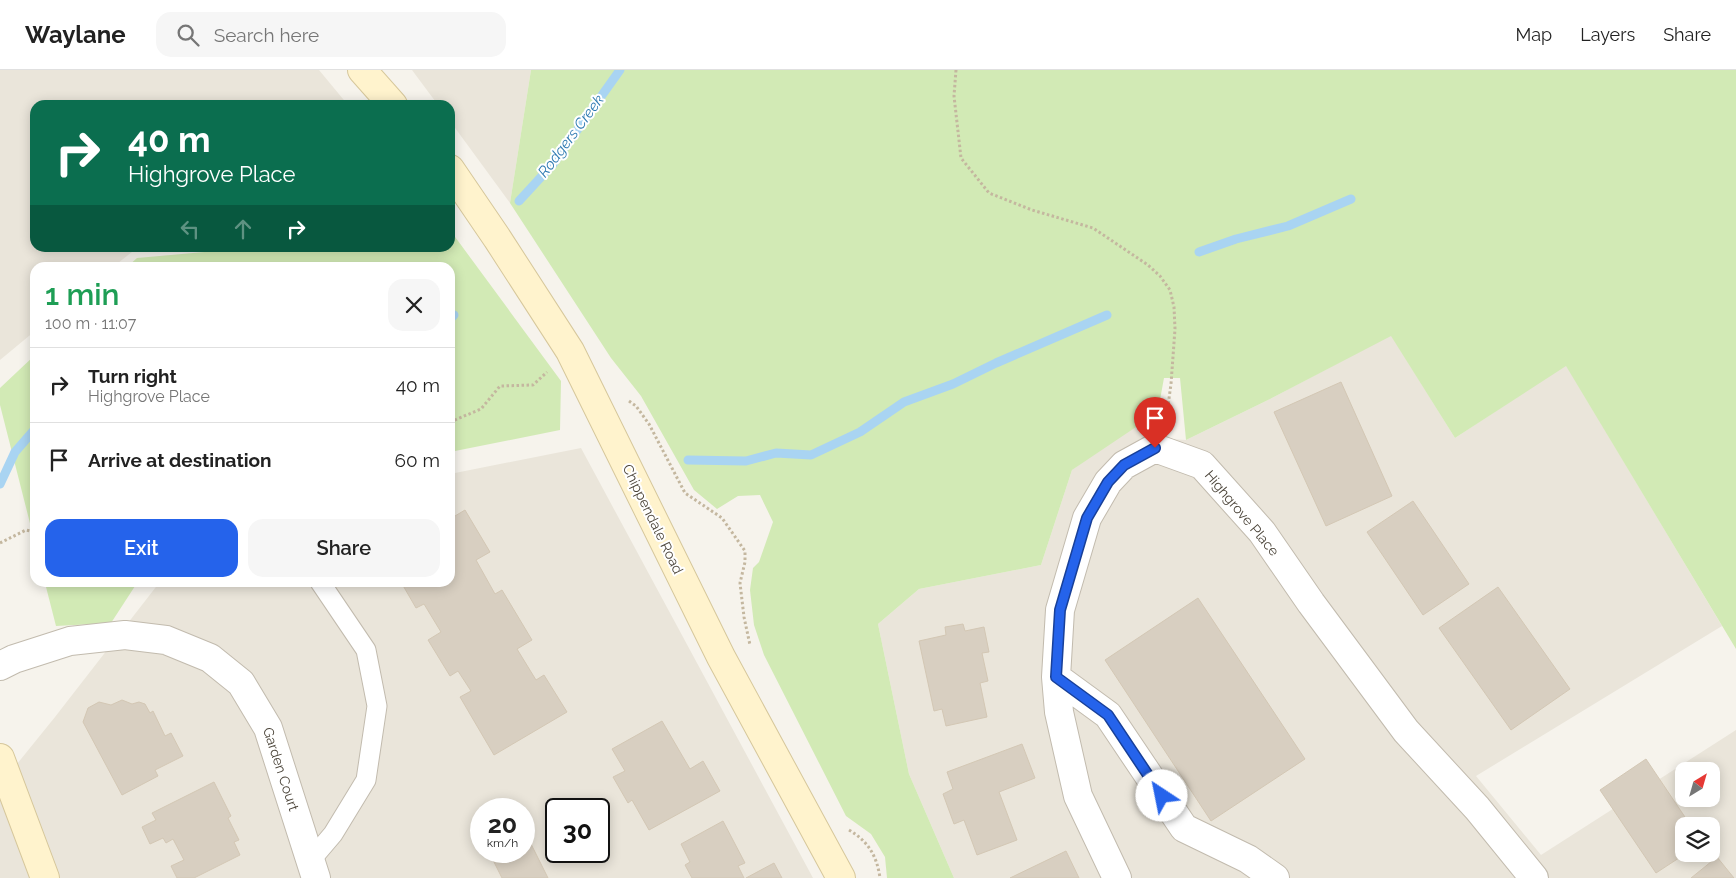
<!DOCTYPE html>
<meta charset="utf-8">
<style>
:root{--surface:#fff;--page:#f6f6f6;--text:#222;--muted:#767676;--line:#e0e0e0;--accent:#2563eb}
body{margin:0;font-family:Raleway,sans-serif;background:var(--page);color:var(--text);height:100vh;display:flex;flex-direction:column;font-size:19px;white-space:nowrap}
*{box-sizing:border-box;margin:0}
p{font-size:16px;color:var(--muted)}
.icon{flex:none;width:28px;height:28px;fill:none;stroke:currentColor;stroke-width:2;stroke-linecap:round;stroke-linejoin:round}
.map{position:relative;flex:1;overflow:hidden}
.sheet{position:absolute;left:30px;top:192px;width:425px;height:325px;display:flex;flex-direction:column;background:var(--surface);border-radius:15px;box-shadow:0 2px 12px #0003}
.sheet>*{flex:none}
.banner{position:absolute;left:30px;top:30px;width:425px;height:152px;border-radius:15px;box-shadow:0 2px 12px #0003;background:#0b6e4f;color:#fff;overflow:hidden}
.needle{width:32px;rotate:37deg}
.tools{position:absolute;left:1675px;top:692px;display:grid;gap:10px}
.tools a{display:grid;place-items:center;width:45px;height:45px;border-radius:10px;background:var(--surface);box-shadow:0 2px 12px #0003;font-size:25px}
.speed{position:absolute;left:470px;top:728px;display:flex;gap:10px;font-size:25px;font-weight:700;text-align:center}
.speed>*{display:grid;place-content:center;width:65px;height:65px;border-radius:50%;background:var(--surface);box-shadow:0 2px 12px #0003;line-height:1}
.speed small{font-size:12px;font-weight:400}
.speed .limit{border:2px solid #111;border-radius:8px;background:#fff;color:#111}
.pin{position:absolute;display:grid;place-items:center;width:42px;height:42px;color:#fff;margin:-51px -21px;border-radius:50% 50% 50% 0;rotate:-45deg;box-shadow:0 0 5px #0007}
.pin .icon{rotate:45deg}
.me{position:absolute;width:55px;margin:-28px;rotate:326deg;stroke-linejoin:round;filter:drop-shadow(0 0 4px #0008)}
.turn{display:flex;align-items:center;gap:18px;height:105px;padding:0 15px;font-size:22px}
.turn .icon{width:65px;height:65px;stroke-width:2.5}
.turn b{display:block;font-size:35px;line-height:42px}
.lanes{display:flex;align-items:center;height:48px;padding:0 15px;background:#0003;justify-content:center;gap:25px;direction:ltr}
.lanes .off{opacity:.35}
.round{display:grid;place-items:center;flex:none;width:52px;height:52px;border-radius:15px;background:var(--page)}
.summary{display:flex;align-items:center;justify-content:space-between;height:85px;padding:0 15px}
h1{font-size:30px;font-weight:600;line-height:38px;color:#1e9e55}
.cta{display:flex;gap:10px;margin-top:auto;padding:10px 15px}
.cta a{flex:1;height:58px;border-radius:15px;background:var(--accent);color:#fff;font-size:20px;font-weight:600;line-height:58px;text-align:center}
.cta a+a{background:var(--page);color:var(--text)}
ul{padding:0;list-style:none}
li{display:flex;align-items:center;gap:15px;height:75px;padding:0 15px;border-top:1px solid var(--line)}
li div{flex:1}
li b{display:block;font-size:19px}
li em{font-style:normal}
header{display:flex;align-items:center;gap:30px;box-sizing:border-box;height:70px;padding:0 25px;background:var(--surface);border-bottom:1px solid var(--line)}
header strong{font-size:24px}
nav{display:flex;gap:28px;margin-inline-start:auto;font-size:18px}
.search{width:350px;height:45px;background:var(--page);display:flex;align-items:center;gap:12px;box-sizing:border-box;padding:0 18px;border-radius:15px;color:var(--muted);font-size:19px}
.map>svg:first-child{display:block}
</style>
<header>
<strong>Waylane</strong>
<div class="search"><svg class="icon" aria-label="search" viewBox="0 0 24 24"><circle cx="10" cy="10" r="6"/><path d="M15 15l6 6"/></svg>Search here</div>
<nav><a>Map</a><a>Layers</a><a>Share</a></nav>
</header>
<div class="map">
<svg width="1736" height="808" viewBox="0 0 1736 808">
<rect width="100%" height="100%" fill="#f6f3ec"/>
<path fill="#eae5da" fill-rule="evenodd" d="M0 0H319L348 35H35V178H137L113 197 35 198V261L0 290Z
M412 0H531L510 133 450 51V35H438Z
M1391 265 1455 368 1566 295 1722 556 1476 706 1541 785 1736 660V808H954L909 704 878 554 919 519 1041 495 1072 400 1131 356 1136 357 1153 368 1186 370 1266 331ZM1684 701H1711V729H1684ZM1684 756H1711V784H1684Z
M581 378 813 808H0V715L55 647 159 513 450 512V404ZM481 739H524V781H481ZM556 739H599V781H556Z"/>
<path fill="#d2eab5" d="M531 0H1736V579L1566 296 1455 368 1391 266 1266 331 1186 370 1180 308H1164L1153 368 1136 357 1072 400 1041 495 919 519 878 554 909 704 954 808H887L885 787 871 764 846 746 764 585 754 555 750 520 753 498 759 492 773 452 760 425 738 426 717 439 694 420 641 326 611 288 510 133Z
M450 160 561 311 560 360 450 382V198L127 197 137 188 249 178H450Z
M35 285V473L0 335V318Z
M45 513H137L111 553 56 556Z"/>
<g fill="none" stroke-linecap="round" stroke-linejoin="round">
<path stroke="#a9d4f2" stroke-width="9" d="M519 131 553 94 620 0
M1199 182 1236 169 1288 156 1351 129
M450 249 454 245
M688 390 746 391 776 383 811 385 860 362 904 332 953 314 996 293 1107 245
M0 414 15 382 35 359"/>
</g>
<path fill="#d8cfc1" stroke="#d3c7b4" d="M1341 312 1392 426 1326 456 1274 342Z
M1413 431 1469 514 1423 545 1367 462Z
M465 440 490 482 476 490 495 524 502 520 532 570 517 579 536 610 544 605 567 642 494 685 460 627 471 621 458 601 450 606 428 570 441 562 424 534 416 538 401 512H450V449Z
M1498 517 1570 619 1511 660 1439 558Z
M1198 528 1305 689 1211 751 1105 590Z
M963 554 965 561 984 557 989 582 982 583 988 611 980 613 987 647 946 656 942 639 934 641 919 571 946 565 945 557Z
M122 630 132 634 139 632 145 634 150 643 153 641 165 666 171 663 183 686 155 700 158 706 122 725 83 652 88 638 99 632 111 635Z
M662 651 690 699 703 691 720 721 649 760 632 730 628 733 613 707 625 701 612 679Z
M1022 674 1035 708 999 722 1017 770 977 785 964 750 954 754 943 724 953 719 947 702Z
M1646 689 1691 756H1684V784H1685L1656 803 1600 720Z
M214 712 231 746 228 748 239 770 234 772 240 785 194 808H177L171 796 184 790 173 769 166 773 163 768 150 774 142 757 156 750 152 743Z
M723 751 745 793 738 796 744 808H692L685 795 690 792 681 774Z
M524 760 548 808H502L489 782 524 781Z
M1066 781 1079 808H1010Z
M1717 787 1734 808H1691Z
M774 793 782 808H746Z"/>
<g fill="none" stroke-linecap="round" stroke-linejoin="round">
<g stroke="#c2bbae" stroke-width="21">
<path id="lane" d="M310 791 333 764 366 710 377 636 366 580 320 512"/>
</g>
<g stroke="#c2bbae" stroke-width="30">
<path id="street" d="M0 596 14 589 70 571 125 565 166 570 210 588 241 613 268 658 316 808
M1056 607 1108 645 1184 758 1248 789 1275 808
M1117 808 1078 726 1059 642 1056 607 1060 540 1087 448 1108 412 1124 395 1155 378 1202 395 1262 462 1311 533 1406 661 1477 738 1534 808"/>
</g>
<g stroke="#d6c79b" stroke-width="30">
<path id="secondary" d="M362 0 393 35
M450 99 497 168 570 281 721 587 841 808
M0 688 45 808"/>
</g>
<path stroke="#c4b79f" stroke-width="3" stroke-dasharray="2.5 2.5" stroke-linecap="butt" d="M956 0 954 26 961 88 989 123 1032 140 1093 158 1148 195 1160 206 1170 220 1174 237 1175 259 1171 314 1166 350
M629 331 636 336 649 354 685 423 722 448 745 481V492L740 513 744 547 750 575
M450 352 481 339 500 316 533 315 547 302
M0 473 26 460 35 462
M849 760C868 771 877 786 880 808"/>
<use href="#lane" stroke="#fff" stroke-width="19"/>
<use href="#street" stroke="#fff" stroke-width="28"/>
<use href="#secondary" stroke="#fff3cd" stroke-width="28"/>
</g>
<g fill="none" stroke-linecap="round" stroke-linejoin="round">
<g stroke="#184099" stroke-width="12">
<path id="route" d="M1155 378 1124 395 1108 412 1087 448 1060 540 1056 607 1108 645 1162 726"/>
</g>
<use href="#route" stroke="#2563eb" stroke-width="9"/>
</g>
<g text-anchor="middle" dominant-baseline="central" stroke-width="4" stroke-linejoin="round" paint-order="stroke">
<g font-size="14" fill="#4b4439" stroke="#fff">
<text transform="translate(1242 443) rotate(50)">Highgrove Place</text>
<text transform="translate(653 449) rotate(64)">Chippendale Road</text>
<text transform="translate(281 699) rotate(72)">Garden Court</text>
</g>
<g font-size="15" font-style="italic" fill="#2e7ab2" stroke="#fff">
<text transform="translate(571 66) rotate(-53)">Rodgers Creek</text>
</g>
</g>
</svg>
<div class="tools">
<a><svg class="needle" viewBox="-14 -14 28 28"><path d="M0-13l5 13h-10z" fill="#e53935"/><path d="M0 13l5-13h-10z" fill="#767676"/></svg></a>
<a><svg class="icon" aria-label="layers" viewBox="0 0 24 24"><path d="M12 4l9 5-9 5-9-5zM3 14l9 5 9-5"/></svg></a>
</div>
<div class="speed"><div>20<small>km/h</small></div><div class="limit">30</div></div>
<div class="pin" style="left:1155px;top:378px;background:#d93025"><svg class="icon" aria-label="arrive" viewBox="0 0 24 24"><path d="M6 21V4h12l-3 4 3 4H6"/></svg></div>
<svg class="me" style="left:1162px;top:726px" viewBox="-20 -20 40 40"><circle r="19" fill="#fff"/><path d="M0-13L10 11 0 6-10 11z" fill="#2563eb"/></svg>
<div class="banner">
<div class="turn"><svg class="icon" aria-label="right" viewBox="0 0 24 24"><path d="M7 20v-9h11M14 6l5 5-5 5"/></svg><div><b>40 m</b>Highgrove Place</div></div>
<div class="lanes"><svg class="icon off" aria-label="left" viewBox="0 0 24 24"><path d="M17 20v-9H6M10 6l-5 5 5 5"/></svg><svg class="icon off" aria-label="ahead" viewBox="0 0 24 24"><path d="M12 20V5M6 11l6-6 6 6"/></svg><svg class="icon" aria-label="right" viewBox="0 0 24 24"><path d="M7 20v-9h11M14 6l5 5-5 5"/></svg></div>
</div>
<section class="sheet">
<div class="summary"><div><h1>1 min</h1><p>100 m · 11:07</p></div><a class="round"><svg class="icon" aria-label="close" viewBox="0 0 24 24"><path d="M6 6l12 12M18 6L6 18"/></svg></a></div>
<ul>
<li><svg class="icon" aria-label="right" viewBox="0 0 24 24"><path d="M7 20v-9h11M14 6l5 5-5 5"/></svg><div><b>Turn right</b><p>Highgrove Place</p></div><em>40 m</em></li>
<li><svg class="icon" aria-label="arrive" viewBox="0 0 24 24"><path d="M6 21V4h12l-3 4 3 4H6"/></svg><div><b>Arrive at destination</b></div><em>60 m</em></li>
</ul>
<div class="cta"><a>Exit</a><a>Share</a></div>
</section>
</div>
